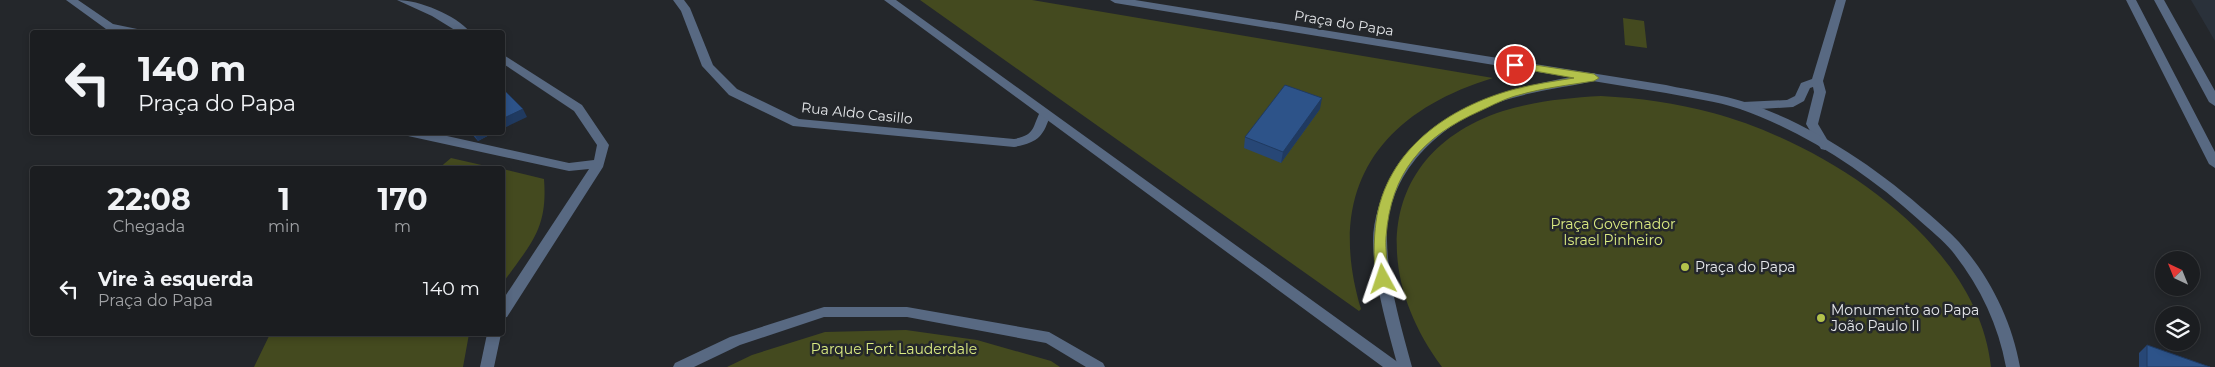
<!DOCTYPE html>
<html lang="pt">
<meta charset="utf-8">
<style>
:root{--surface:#1b1d20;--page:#242629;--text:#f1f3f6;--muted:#a0a2a5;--line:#393b3e}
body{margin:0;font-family:Montserrat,sans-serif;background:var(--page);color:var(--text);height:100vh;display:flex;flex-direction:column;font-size:19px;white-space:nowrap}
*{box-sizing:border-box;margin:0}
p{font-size:16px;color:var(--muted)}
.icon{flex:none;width:28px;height:28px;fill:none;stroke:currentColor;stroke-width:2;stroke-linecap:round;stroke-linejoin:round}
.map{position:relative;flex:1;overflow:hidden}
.panel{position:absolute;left:30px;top:166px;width:475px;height:170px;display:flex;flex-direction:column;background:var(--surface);border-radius:5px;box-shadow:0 2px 8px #0003,0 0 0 1px var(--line)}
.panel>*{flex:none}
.hud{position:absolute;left:30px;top:30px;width:475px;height:105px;border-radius:5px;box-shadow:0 2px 8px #0003,0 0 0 1px var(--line);background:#1b1d20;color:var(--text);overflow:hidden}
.needle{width:32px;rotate:317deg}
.tools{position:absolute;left:2155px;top:251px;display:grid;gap:10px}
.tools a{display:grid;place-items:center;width:45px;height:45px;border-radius:50%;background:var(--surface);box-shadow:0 2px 8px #0003,0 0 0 1px var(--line);font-size:25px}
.pin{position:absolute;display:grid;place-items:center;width:42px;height:42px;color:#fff;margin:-21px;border:2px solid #fff;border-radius:50%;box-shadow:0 1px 5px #0007}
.me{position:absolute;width:55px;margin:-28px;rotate:355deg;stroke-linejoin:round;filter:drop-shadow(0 0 4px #0008)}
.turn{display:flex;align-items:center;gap:18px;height:105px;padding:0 25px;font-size:22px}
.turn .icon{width:65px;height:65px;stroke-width:2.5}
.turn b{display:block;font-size:35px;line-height:42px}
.eta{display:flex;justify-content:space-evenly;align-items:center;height:85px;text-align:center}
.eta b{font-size:30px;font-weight:700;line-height:35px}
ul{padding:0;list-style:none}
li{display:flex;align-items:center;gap:15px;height:75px;padding:0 25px}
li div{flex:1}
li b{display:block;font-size:19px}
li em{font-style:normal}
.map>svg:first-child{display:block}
</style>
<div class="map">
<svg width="2215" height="367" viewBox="0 0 2215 367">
<rect width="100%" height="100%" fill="#24272b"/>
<path fill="#2a313a" d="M2191 0H2215V41Z"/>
<path fill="#444a1f" d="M920 0H1032L1493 78C1378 113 1325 190 1361 309L1359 311Z
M1623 18 1644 21 1647 48 1625 45Z
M1601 96C1639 98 1676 103 1713 113 1825 143 1978 241 1991 367H1442C1371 272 1378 152 1503 111 1535 101 1567 98 1601 96Z
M451 158 499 169H438Z
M503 169 544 179C548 230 530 244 503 283Z
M906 330 977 340 1051 361 1060 367H727L752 355 825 332Z
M270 334H469L463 367H254Z"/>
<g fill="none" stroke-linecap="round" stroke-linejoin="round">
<path fill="#586982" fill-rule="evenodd" d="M66 0H78L113 24 142 30 143 32H122L106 29Z
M397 0C419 0 456 15 470 32H458L432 16Z
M673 0H684L690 8 713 65 737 89 799 119 1014 139C1036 135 1032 127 1041 110L1045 109 1051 113C1043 137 1039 142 1014 147L793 126 729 95 702 66 681 11Z
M1836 0H1846L1823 81 1826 92 1818 124 1831 146 1825 150 1821 149 1806 124 1814 92 1813 87 1810 88 1804 101 1793 107 1743 110 1737 106 1743 102 1787 100 1795 96 1801 83 1812 79Z
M2126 0H2136L2215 152V168L2209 164Z
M2154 0H2164L2215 91V106L2209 102Z
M502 54 582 105 609 145 603 167 507 317 502 318V301L589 169 569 171 408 136 402 132H429L569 163 594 160 597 145 574 111 502 63Z
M1594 73 1600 77 1598 80C1569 87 1538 90 1509 99 1446 118 1385 169 1387 241 1388 284 1401 326 1412 367H1398C1387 326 1374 284 1373 241 1373 219 1381 198 1390 179 1430 103 1517 86 1594 73Z
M824 307H907L1049 332 1103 363 1105 367H1086L1046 343 907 317H824L740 345 694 367H673L675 363 730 337Z
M487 334H501L494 367H480Z"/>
<path fill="#586982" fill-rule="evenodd" d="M884 0H896L1399 363 1401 367H1383Z
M1110 0H1135L1666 85C1693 91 1721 94 1748 103 1815 126 1876 167 1929 214 1939 223 1950 232 1959 242 1990 277 2012 321 2020 367H2006C1998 324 1980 286 1952 251 1943 240 1930 230 1919 220 1867 173 1807 133 1740 109 1716 101 1691 98 1666 93L1115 3Z"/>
</g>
<path fill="#274776" d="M1320 109 1281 163 1244 148 1245 137Z
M470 132H495L478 141Z
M2147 345 2210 367H2139V353Z"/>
<path fill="#203a60" d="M1322 98 1320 109 1281 163 1283 152Z
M523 109 527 117 502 129V119Z
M475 132H495L478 141 474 133Z"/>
<path fill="#2d5389" stroke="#203a60" d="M1285 85 1322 98 1283 152 1245 137Z
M504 90 523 109 502 119V91Z
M2147 345 2210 367H2147Z"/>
<path fill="#b3c24b" stroke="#747e31" d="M1515 62 1594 74 1599 78 1594 81C1569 85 1543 88 1519 95 1506 98 1493 105 1480 111 1422 137 1391 172 1386 237 1385 251 1388 266 1389 279L1383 284 1379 282C1372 269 1374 237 1376 222 1386 150 1448 107 1515 89 1534 84 1555 81 1574 78L1512 67 1510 65Z"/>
<g fill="#b3c24b" stroke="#24272b" stroke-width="2">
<circle cx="1685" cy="267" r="5"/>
<circle cx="1821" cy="318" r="5"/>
</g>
<g text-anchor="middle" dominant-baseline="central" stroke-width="5" stroke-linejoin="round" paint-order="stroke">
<g font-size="14" fill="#e6e8eb" stroke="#24272b">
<text transform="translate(1344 23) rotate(9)">Praça do Papa</text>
<text transform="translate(857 113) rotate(6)">Rua Aldo Casillo</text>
</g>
<g font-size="14" fill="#dbeb82" stroke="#24272b">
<text x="1613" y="224">Praça Governador<tspan x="1613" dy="16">Israel Pinheiro</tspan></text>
<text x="894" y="349">Parque Fort Lauderdale</text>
</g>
<g font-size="14" fill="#e6e8eb" stroke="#24272b" text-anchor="start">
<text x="1695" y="267">Praça do Papa</text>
<text x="1831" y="310">Monumento ao Papa<tspan x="1831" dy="16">João Paulo II</tspan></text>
</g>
</g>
</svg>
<div class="tools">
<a><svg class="needle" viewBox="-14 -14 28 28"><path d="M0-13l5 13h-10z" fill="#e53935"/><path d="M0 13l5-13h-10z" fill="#a0a2a5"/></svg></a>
<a><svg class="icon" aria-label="layers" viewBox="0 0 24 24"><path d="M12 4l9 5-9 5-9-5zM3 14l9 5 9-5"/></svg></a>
</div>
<div class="pin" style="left:1515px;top:65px;background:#d93025"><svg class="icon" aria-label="arrive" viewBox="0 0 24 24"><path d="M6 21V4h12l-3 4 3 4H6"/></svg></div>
<svg class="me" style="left:1383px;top:279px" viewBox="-20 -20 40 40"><path d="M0-17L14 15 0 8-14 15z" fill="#b3c24b" stroke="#fff" stroke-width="4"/></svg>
<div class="hud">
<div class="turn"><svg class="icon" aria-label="left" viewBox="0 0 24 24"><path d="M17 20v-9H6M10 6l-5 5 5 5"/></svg><div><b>140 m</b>Praça do Papa</div></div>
</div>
<section class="panel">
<div class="eta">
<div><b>22:08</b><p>Chegada</p></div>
<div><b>1</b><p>min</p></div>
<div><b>170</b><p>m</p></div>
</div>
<ul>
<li><svg class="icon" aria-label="left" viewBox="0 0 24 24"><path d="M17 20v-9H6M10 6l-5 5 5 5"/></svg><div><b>Vire à esquerda</b><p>Praça do Papa</p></div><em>140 m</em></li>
</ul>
</section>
</div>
